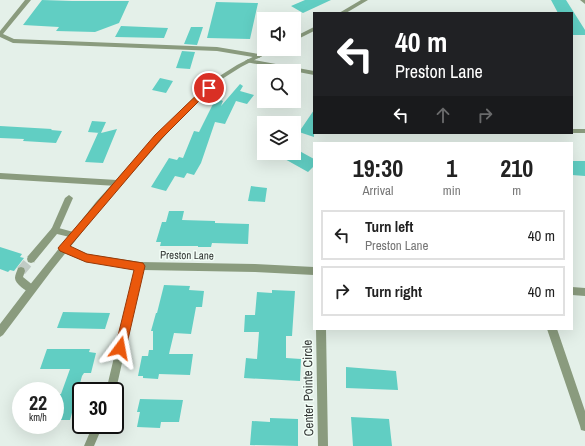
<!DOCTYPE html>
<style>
:root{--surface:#fff;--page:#f2f2f2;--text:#222;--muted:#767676;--line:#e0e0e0}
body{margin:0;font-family:"Archivo Narrow",sans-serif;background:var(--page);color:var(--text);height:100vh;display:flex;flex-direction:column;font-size:15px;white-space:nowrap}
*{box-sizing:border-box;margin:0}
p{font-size:13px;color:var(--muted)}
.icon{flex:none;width:22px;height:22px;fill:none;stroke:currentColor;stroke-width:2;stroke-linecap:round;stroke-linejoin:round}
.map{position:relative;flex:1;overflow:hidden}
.panel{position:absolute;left:313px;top:142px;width:260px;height:188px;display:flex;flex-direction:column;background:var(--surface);border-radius:0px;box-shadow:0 4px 16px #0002}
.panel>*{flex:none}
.hud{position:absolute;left:313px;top:12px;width:260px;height:122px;border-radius:0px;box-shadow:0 4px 16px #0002;background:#202124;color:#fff;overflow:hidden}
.buttons{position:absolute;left:257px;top:12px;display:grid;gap:8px}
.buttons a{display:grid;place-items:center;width:44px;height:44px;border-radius:0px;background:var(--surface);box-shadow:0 4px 16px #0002;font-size:20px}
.speed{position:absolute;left:12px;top:382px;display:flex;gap:8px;font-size:20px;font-weight:700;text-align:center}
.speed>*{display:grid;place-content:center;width:52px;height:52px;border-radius:50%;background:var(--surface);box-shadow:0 4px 16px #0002;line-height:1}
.speed small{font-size:10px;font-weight:400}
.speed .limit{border:2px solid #111;border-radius:6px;background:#fff;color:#111}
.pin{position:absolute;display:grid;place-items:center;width:34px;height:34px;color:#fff;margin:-17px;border:2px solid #fff;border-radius:50%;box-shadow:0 1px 4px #0007}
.me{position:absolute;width:44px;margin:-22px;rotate:13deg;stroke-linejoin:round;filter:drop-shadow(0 0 3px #0008)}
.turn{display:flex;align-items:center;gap:14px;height:84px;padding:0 16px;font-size:18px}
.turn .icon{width:52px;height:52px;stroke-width:2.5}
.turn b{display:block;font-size:28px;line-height:34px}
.lanes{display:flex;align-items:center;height:38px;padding:0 16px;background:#0003;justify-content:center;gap:20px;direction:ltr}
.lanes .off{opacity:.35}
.eta{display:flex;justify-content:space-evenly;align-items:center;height:68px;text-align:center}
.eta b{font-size:24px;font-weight:700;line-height:28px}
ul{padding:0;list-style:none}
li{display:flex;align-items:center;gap:12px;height:50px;margin:0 8px 6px;padding:0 8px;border:2px solid var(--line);border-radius:0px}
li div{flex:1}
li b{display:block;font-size:15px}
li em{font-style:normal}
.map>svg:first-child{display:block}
</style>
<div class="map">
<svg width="585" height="446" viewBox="0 0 585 446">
<rect width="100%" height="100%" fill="#e4f0e9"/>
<path fill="#61cec3" d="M42 0 72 1H129L119 23 95 32 56 31 59 27 23 25Z
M305 0H331L303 13 291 6Z
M551 0H566L585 30V35H572V13H558Z
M216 2 258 3 250 39 207 38Z
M121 26 168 28 164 38 115 37Z
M191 27H203L197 45 184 44Z
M182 51 195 52 190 69 176 68Z
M160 78 173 81 166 93 152 90Z
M240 84 243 86 240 91 254 95 247 104 236 101 225 124 215 122 201 163 194 175 187 173 184 178 175 176 166 191 151 187 169 158 177 160 179 157 183 158 194 131 199 132 216 98 223 101 221 106Z
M314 110V137L299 132Z
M92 121 106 122 101 133 117 129 103 163 85 162 98 133H100L88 132Z
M0 126 52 129 51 130 62 131 56 143 23 141 24 139 0 138Z
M294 148 314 159V166L308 172 283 158 288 153H294Z
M572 161H585V176L572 175Z
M251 186 267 188 265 202 248 201Z
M169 211H184L182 220 215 221V223L249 224 248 244 212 243 211 247H198V246H160L161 242H156L162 222H166Z
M0 247 22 254 20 257 24 258 14 271 10 270 8 272 0 269Z
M164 285 190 286 189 290 204 291 202 307H196L191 334 174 333 169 354H193L190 375 159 374 158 379 143 378V376H138L142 356H148L149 350H153V331H151L156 313H157Z
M272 290 295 291 292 336H286V358L301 359 300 381 244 378 246 358 257 359 259 332H244L245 315H255L257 292 272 293Z
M63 312 110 313 105 329 57 328Z
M47 349H90L89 352 96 353 91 373H84L82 376 70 420H55V394H61L70 369H40Z
M346 367 396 371 398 390 346 388Z
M140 399 183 400 179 422H161L160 428 137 427 140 412H137Z
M351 417 389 419 392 446H353Z
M270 418 298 419V446L250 445 252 421 270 422Z"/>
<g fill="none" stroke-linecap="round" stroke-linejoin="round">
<path stroke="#c1cbc5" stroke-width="10" stroke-dasharray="10 5" stroke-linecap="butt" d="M21 271 31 259"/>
<path fill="#8a9b7e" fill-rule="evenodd" d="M25 0H31L3 34 14 39 217 47 259 54 262 56 259 58 217 51 13 43 0 37V31Z
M69 195 73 198 59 230 58 232 55 233 52 232 51 230 65 198Z"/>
<path fill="#8a9b7e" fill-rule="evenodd" d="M580 0H585V4Z
M248 59 314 71V75L246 62 245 61Z
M572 129H585V133H571H572Z
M0 173 117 180 121 183 117 186 0 179Z
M55 227 77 233 78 235 77 237 74 238 57 234 34 262 31 263 28 262 27 259 28 256 52 228Z
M63 244 87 254 140 262 255 264 314 267V275L255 272 143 270 115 394V391H106L135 269 86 262 60 251 59 248 60 245Z
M21 267 24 268 25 271 23 277 34 286 35 289 34 292 31 293C26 291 15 284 15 278 15 275 17 271 18 268Z
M572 287 585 288V296L572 295Z
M316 329H326L328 446H318Z
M547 329H557L585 411V431L581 430 580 426Z
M93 425H103L94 446H84Z"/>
<path fill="#8a9b7e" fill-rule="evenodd" d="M361 0H368L346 13H339Z
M314 27V31L294 41V37Z
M268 49H276L241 67 222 79 178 121 102 207 52 270 3 335 0 337V324L29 286 96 202 152 140 184 107 218 77 237 65Z"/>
</g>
<path fill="#ea580c" stroke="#983908" d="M206 86H211L212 88 161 139 70 246 87 254 143 263 145 266 126 348 124 352 120 354 117 352 115 348 134 270 86 262 60 251 58 248 155 135Z"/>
<g text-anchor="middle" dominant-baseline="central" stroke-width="3" stroke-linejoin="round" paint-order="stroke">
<g font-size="11" fill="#353937" stroke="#f2fdf6">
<text transform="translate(187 255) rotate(1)">Preston Lane</text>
</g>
<g font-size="13" fill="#353937" stroke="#f2fdf6">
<text transform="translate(308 388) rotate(-91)">Center Pointe Circle</text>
</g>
</g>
</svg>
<div class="buttons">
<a><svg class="icon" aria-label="sound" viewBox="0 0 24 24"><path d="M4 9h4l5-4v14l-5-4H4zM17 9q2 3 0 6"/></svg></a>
<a><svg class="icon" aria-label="search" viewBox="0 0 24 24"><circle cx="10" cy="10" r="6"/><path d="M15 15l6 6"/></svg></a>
<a><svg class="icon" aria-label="layers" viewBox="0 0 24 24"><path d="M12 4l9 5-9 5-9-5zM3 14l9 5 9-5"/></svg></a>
</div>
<div class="speed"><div>22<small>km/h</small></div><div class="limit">30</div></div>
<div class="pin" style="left:209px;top:88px;background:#d93025"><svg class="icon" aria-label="arrive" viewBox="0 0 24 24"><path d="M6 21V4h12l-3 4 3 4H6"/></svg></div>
<svg class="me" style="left:120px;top:348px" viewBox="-20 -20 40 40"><path d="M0-17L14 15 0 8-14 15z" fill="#ea580c" stroke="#fff" stroke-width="4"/></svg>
<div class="hud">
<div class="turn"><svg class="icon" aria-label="left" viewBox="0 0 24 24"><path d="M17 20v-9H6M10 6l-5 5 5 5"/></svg><div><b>40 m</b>Preston Lane</div></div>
<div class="lanes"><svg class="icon" aria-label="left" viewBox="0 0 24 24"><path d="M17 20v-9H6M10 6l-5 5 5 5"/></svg><svg class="icon off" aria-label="ahead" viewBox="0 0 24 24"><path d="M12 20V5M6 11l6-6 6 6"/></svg><svg class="icon off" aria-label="right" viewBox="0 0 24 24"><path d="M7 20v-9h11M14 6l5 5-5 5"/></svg></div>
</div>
<section class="panel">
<div class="eta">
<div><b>19:30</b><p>Arrival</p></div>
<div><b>1</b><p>min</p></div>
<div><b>210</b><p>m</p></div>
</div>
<ul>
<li><svg class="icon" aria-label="left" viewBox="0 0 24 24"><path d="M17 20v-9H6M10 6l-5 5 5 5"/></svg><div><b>Turn left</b><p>Preston Lane</p></div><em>40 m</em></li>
<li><svg class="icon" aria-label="right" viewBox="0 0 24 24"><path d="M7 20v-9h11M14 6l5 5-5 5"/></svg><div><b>Turn right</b></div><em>40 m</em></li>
</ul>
</section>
</div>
